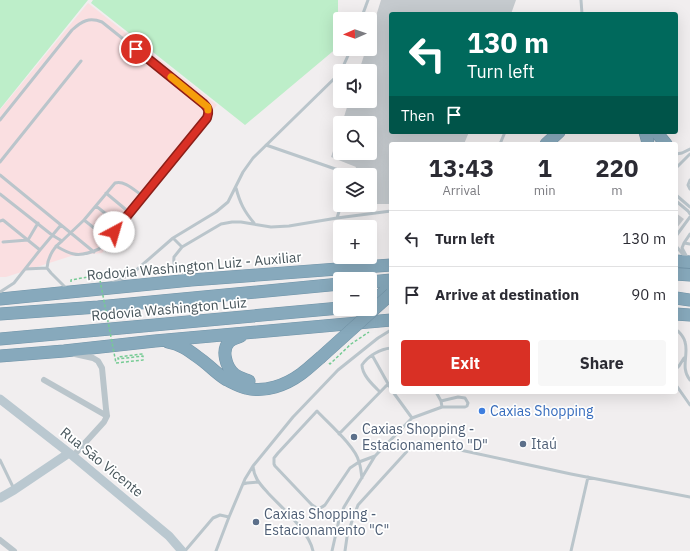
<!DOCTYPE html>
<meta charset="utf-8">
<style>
:root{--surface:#fff;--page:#f7f7f7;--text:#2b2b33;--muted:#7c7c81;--line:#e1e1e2;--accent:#d93025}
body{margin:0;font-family:"IBM Plex Sans",sans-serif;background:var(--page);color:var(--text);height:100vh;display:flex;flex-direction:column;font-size:15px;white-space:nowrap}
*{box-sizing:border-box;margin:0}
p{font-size:13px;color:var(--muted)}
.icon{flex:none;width:22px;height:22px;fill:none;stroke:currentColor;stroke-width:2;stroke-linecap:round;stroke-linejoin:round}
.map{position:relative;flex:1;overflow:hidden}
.sheet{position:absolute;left:389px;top:142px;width:289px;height:252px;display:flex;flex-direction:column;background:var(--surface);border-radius:4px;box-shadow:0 4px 16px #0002}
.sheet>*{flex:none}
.guide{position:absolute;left:389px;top:12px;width:289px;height:122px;border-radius:4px;box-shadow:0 4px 16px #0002;background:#00695c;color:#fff;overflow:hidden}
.needle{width:26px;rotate:268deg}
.fabs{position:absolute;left:333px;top:12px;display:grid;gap:8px}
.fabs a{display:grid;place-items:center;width:44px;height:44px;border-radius:4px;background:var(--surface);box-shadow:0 4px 16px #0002;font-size:20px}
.pin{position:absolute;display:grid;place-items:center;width:34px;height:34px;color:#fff;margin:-17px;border:2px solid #fff;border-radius:50%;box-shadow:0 1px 4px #0007}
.me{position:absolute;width:44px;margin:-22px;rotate:39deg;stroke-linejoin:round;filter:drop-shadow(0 0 3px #0008)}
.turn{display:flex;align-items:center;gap:14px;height:84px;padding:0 12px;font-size:18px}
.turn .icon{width:52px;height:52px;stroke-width:2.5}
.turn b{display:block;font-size:28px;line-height:34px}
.then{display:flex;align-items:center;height:38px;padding:0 12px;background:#0003;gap:8px;font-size:15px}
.eta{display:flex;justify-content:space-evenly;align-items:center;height:68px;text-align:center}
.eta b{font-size:24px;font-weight:700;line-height:28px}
.cta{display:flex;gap:8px;margin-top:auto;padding:8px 12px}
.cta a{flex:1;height:46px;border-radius:4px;background:var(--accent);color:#fff;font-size:16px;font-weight:700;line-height:46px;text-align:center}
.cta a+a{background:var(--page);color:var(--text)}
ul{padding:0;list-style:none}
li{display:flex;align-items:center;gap:12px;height:56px;padding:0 12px;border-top:1px solid var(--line)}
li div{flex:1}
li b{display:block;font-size:15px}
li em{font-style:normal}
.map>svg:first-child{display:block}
</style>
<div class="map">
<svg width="690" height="551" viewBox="0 0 690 551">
<rect width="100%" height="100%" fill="#f1eeef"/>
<path fill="#fadfe1" d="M88 3 217 105 102 253 71 256 6 277H0V110Z"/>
<path fill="#bdeec9" d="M0 0H88L0 109Z
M93 0H338V47L245 125 91 3Z"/>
<path fill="#c5cace" d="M381 0H516L511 14H391V132H469L464 144H391V204H370V175H353L356 167 331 157 339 133H340V153H370V123H342L349 101H370V71H359L366 49H370V35Z
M676 213 684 219 676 229Z"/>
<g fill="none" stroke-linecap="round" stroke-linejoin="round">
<g stroke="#7294a8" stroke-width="13">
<path id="highway" d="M645 132 647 139 648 144
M656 132 666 144
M546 144 559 132
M676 261 690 262
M676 274 690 275
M370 282 391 280
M676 298 690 300
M0 299 70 292 191 280 391 265
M370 305 391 285
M0 314 98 307 340 284
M676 314 690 315
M241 336C237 338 233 338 229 342 221 350 226 367 234 374 239 378 244 379 249 381
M0 339 340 308
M168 342C182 344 192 353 203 361 211 367 218 375 227 380 233 383 240 387 246 388 265 393 286 385 301 374 308 369 314 363 320 358
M0 356 64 351 155 341 391 320"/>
</g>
<path stroke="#76cb94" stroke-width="1.5" stroke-dasharray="3 2" stroke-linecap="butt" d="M71 282V280L99 275
M116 363 143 360V356L118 359V357L142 354V352
M329 363 330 364 351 344 369 332"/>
<path stroke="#bac5cb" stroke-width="3" d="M581 0 582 14
M361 19 368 0
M341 71 351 49
M0 120 72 30C82 21 89 17 102 22L208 107 209 113 207 118 99 249C92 252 82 256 74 254 68 253 61 249 56 246
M500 144 505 132
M266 145 344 172 345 175
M676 154 682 153 690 149
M0 162 81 61
M676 168 690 154
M0 175 94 252
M690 180 688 185 690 189
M236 188C240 203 244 211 254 223
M106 193 130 213
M0 194 52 235 62 241C53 248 48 256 47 268L51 273 67 289
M676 195 690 207
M676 201 688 211 690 214
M96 206 120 225
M337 218 341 205
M84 220 108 239
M0 221 3 220 40 250 14 283 0 292
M676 236 690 217
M173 238 182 247
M62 241 84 220 115 183C125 180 135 191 143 196
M3 242 28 240 38 223
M684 243 690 244
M676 246 686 258
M40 250 61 225
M688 259 682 248 684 243 690 234
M25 269 47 268
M184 276C175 270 173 267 174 257L182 247 221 224 232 222H241L271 227 289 226 337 218 391 211
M112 283 125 277 134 272 173 238 216 212 228 202 243 172 253 158 340 73
M676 331H678C681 334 684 337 685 342 689 354 680 368 690 380
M372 355 391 389
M676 369 679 366 684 358
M676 385 690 405
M380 392C373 385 362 375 362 365 368 356 380 349 391 348
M393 392 412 418
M436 392 441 401 442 407
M339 434 388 384
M0 460 14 489
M253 466C254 478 260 484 268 493 282 508 309 531 313 551
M362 478C361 473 361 467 359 462 356 447 328 423 317 411L278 453 274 458V464L275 466 312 505C317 509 320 509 325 505L350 468 359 462 375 456
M243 484 247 483 258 482
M185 551 213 518 220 515 229 517
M216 551 229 517 245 479 253 466 293 417 338 370 378 338 391 330
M332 551 339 520 344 507 375 456 412 418 442 407H465L467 406 468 403 465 398 458 397 441 401
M345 551 347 537 352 521 358 505 410 448 418 443 423 442 571 474 690 497
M571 551 588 477"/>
<path stroke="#bac5cb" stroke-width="6" d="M44 380 107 416
M73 456 104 422 107 416 106 409 102 368 98 361 93 358 75 354
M0 540 14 551"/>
<path stroke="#bac8d0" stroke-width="9" d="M0 399 73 456 169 536 182 551
M0 498 14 490 69 453"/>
<use href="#highway" stroke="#87a9bc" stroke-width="12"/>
<g stroke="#7294a8" stroke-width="13" stroke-linecap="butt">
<path id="highway-bridge" d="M320 358 391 294"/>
</g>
<path stroke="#76cb94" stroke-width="1.5" stroke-dasharray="3 2" stroke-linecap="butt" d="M99 275 116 363"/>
<use href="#highway-bridge" stroke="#87a9bc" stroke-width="12"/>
</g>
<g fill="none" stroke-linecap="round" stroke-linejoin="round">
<g stroke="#8d1f18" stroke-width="10">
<path id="route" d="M114 232 207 118C209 112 209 109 204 104L136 49"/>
</g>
<use href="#route" stroke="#d93025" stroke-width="7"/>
<path stroke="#f59e0b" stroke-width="7" d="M171 77 204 104 208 107V110"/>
</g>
<circle fill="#3f7fe0" stroke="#fff" stroke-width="1.5" cx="482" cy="411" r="4"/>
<g fill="#5c6f8a" stroke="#fff" stroke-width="1.5">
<circle cx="354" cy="437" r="4"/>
<circle cx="523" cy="444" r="4"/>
<circle cx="256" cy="522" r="4"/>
</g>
<g text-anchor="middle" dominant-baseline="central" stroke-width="3.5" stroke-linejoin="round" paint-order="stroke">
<g font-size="14" fill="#47555b" stroke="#fff">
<text transform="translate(194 266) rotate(-5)">Rodovia Washington Luiz - Auxiliar</text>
<text transform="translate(169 309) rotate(-5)">Rodovia Washington Luiz</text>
<text transform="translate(102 462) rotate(39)">Rua Sāo Vicente</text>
</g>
<g font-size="14" fill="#366cbe" stroke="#fff" text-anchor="start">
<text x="490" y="411">Caxias Shopping</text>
</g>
<g font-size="14" fill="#4e5e75" stroke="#fff" text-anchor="start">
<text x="362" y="429">Caxias Shopping -<tspan x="362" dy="16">Estacionamento "D"</tspan></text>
<text x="531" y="444">Itaú</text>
<text x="264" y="514">Caxias Shopping -<tspan x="264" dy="16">Estacionamento "C"</tspan></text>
</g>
</g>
</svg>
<div class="fabs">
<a><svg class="needle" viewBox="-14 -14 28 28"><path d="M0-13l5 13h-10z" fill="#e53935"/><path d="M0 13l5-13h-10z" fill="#7c7c81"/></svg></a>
<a><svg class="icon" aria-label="sound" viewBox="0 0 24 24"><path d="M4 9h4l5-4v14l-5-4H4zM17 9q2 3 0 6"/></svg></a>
<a><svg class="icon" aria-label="search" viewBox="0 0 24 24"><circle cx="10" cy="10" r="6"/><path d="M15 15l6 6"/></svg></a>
<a><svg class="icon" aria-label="layers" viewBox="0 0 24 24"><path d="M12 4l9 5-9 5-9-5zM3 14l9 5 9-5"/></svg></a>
<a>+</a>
<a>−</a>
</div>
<div class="pin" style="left:136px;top:49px;background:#d93025"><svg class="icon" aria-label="arrive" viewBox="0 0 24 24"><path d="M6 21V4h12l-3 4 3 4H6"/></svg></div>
<svg class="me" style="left:114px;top:232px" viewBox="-20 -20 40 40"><circle r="19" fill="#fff"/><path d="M0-13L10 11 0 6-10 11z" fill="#d93025"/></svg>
<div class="guide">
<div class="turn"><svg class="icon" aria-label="left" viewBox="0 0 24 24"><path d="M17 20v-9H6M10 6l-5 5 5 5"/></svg><div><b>130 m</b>Turn left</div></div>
<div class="then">Then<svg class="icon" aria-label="arrive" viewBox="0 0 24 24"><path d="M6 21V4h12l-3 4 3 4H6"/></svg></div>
</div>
<section class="sheet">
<div class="eta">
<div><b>13:43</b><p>Arrival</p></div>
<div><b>1</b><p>min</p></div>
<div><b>220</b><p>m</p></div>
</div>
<ul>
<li><svg class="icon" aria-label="left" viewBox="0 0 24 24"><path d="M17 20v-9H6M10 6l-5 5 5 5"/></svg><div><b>Turn left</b></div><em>130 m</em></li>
<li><svg class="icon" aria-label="arrive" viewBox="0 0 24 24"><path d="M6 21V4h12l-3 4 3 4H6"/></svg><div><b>Arrive at destination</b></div><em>90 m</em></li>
</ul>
<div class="cta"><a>Exit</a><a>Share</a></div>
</section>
</div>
